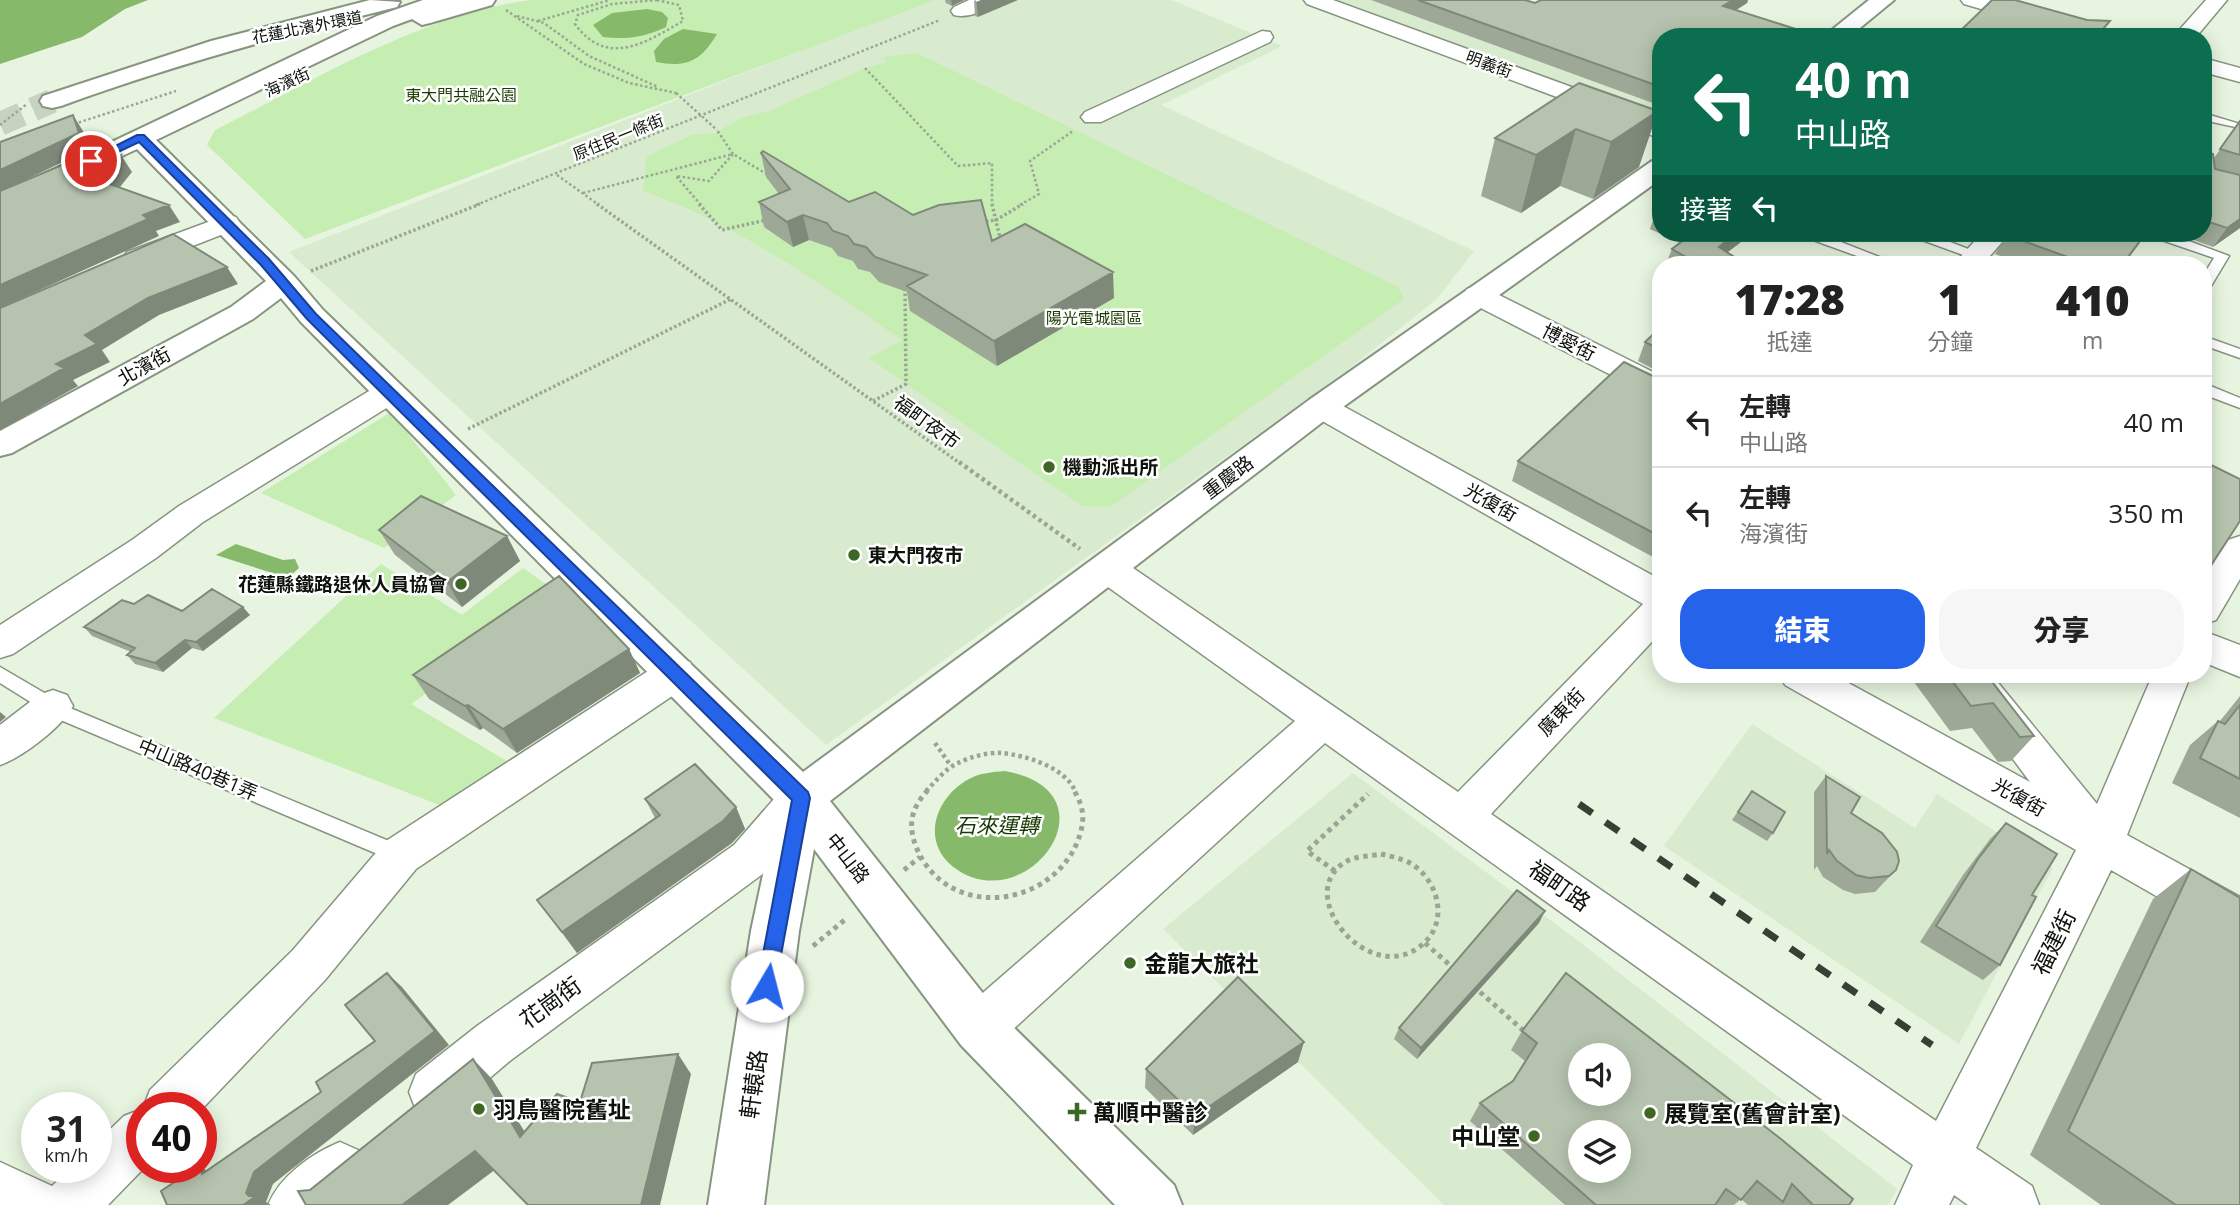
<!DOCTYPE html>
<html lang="zh-TW">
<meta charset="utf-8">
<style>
:root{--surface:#fff;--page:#f6f6f6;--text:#222;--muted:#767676;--line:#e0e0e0;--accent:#2563eb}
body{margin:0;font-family:"Open Sans","Noto Sans TC",sans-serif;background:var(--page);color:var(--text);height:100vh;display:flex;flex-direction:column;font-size:26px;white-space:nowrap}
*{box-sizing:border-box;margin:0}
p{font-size:23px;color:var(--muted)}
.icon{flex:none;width:38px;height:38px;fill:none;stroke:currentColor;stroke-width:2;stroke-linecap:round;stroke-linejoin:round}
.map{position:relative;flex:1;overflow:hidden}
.panel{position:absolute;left:1652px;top:256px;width:560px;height:427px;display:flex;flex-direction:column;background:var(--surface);border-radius:28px;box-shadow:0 4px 18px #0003}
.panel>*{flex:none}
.banner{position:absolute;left:1652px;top:28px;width:560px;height:214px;border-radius:28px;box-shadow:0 4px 18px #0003;background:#0b6e4f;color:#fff;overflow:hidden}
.buttons{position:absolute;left:1568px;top:1043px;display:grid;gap:14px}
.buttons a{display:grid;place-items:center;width:63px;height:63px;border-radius:50%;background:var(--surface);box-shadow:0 4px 18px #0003;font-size:35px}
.speed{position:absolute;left:21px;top:1092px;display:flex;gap:14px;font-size:35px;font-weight:700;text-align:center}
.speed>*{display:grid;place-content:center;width:91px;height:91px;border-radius:50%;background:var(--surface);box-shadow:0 4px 18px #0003;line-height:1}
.speed small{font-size:18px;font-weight:400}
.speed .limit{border:10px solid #d22;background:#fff;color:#111}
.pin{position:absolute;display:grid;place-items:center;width:60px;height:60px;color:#fff;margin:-30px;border:4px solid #fff;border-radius:50%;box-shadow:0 2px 7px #0007}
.me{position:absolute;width:77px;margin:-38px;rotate:8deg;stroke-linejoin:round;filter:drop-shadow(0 0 5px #0008)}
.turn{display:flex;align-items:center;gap:24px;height:147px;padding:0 28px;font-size:32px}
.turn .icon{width:91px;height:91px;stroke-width:2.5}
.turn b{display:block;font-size:49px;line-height:60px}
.then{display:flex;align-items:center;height:66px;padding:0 28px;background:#0003;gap:14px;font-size:26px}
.eta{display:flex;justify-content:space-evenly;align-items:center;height:119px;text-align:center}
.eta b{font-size:42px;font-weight:800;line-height:49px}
.primary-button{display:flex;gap:14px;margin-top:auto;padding:14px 28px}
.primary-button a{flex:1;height:80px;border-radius:28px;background:var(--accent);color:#fff;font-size:28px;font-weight:800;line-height:80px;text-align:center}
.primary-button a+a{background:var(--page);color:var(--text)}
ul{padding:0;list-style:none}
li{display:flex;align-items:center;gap:21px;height:91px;padding:0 28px;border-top:2px solid var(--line)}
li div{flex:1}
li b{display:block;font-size:26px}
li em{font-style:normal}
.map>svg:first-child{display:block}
</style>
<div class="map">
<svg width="2240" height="1205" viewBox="0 0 2240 1205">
<rect width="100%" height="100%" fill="#e7f5e0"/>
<path fill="#d8ebcf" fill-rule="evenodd" d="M930 0H1172L1282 46 1161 105 1474 251 1437 299 1354 365 826 745 289 252Z
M1326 0H1513L1661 37V124Z
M1752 724 1915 828 1937 794 2053 868 1959 1044 1664 846Z
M1353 773 1581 943 1897 1189 1888 1205H1444L1163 929ZM1580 1055H1619V1094H1580ZM1580 1132H1619V1171H1580Z"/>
<path fill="#c6edb2" d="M530 0H935L305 239 207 145 215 130C316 80 417 16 530 0Z
M917 53 1398 287 1404 299 1110 507 1082 506 869 358 902 340C820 284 738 224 643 191L646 159 650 155 692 135 716 133 741 118 769 111 868 67 887 62 883 57Z
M391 412 456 495 384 548 261 493Z
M381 564 462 615 523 568 565 597 411 704 510 763 442 806 214 718Z"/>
<path fill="#86b969" d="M0 0H148L125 9 82 37 0 64Z
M647 9 662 12 668 18 666 27C645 37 626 40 603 37L593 25 612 13Z
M683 29 717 34C701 61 687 68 656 62L654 51 664 39Z
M236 544 283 560 295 559 299 568 280 585 269 572 216 555Z
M1005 771C1122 792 1025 924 952 866 920 839 937 796 969 779 980 773 992 772 1005 771Z"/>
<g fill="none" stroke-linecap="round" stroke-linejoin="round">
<path stroke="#c6d3c0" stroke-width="24" stroke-dasharray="24 12" stroke-linecap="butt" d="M0 124 52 101"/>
<g stroke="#879481" stroke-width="3">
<path id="lane" d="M2203 113 2240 124V128L2203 120Z
M1801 233H1818L1897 264H1879L1802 236Z
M1910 233H1927L2007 264H1988L1911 236Z
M2149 233H2167L2229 256 2208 291 2203 292V276L2214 258 2150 236Z
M2203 336 2240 349V358L2203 345Z
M2203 383 2240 398V408L2203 394Z
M0 667 70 708 408 849 411 855 408 861 401 864 394 861 56 718 0 683Z"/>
</g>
<g stroke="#879481" stroke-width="3">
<path id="street" d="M969 0H997C989 10 967 19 954 15L951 11 954 7Z
M1304 0H1333L1640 112 1661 123V140L1624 122 1307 4Z
M1961 0H1994L2109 32 2112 37H2077L1964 4Z
M2206 0H2227L2196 37H2173Z
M1262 31 1270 32 1273 37 1270 42 1101 122H1085L1081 117 1085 112Z
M2203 58 2240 68V82L2203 72Z
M227 215 236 217 240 223 236 229 147 264 137 266 127 264 123 258 127 252Z
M1982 233H2010L1983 264H1954Z
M1477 286 1487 289 1661 376V398L1650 395 1467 301 1463 295 1467 289Z
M390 382 401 385 406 392 401 399 203 522 156 558 13 654 0 658V625L132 540 179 506 379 385Z
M1321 397 1332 400 1661 580V632L1491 814 1936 1121 2076 850 1785 685 1780 674H1832L2030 782 1950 674H1991L2097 804 2153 674H2191L2127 835 2240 897V941L2224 935 2111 870 1976 1148 2032 1186 2039 1205H1968L1954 1195 1949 1205H1895L1913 1165 1325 743 996 1045 979 1051 962 1045 955 1028 962 1011 1295 721 1094 577 1089 568 1094 559 1107 555 1120 559 1458 792 1643 604 1310 414 1305 407 1310 400Z
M2240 536V579L2216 620 2203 624V579L2228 540Z
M2203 631 2240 645V677L2203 662Z
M676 658 690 662 695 673 690 684 416 869 325 980 201 1110 143 1108 150 1090 293 950 386 841 662 662Z
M53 690 67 695 73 706C62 727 23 757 0 765V725L39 695Z
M801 780 816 785 822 798 816 811 764 873 511 1060 452 1110 434 1117 416 1110 409 1092 416 1074 477 1026 734 845 786 785Z
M142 1109V1167H145L108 1205H0V1162L52 1186 72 1167H96V1143L124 1116Z
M340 1142 358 1150 366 1168 358 1186 336 1205H268C280 1176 311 1154 340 1142Z"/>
</g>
<g stroke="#879481" stroke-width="4">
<path id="secondary" d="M370 0 400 2 397 7C283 35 171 66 61 106L52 108 43 106 40 101 43 96 211 41Z
M423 0H495L492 5 430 23 422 25 412 19 393 26 156 140 294 276 323 310 803 772 1309 400 1652 161 1661 159V179L1333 414 830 801 997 1011 1174 1185 1182 1205H1115L961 1045 814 849 799 931 764 1205H708L751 931 778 804 301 322 281 298 253 319 12 453 0 456V431L231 307 266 281 137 149 0 213V195L377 16Z
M1869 0H1894L1849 37H1823Z"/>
</g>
<path stroke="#9aa595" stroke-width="2.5" stroke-dasharray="2.5 2.5" stroke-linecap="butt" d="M657 0 679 5 683 21C645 43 607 68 575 24L578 15 612 4Z
M506 10 584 64 629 83 676 93
M517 16 544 23 589 56 658 87
M538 21 610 0
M865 68 958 166 992 163V205
M74 124 176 91
M0 125 27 104
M557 175 599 205
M583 193 733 154 717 130
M476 205 940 20
M701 205 676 176 709 181 733 154 770 176
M1020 205 1039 194 1030 161 1073 131"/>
<path stroke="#9aa595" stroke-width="3.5" stroke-dasharray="2.5 2.5" stroke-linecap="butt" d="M597 204 961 464
M699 204 722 230 766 220
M992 204 1001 242
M981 222 996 220 1023 204
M311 271 480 204
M873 401 906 384 905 288
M468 429 731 299"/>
<path stroke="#9aa595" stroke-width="4.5" stroke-dasharray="3.5 3.5" stroke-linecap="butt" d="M959 462 1080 549
M935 743 951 766
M926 791C936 781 945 769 958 763 970 757 988 752 1001 753 1025 755 1065 767 1075 791"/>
<path stroke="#9aa595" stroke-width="5" stroke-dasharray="4.5 4.5" stroke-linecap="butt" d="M928 790C911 808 907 825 917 849 946 916 1039 911 1073 851 1079 840 1085 823 1082 810 1081 803 1077 796 1074 790
M1381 854C1393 857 1406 859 1416 867 1439 885 1447 921 1425 942 1372 994 1287 891 1349 860 1358 856 1372 856 1381 854Z
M904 870 920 857
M1335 871 1307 851 1368 794
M1425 943 1453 968
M813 946 847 918
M1480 992 1526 1033"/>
<use href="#lane" fill="#fff" fill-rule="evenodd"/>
<use href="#street" fill="#fff" fill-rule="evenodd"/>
<use href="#secondary" fill="#fff" fill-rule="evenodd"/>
<path stroke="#383f35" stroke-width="7" stroke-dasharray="16 16" stroke-linecap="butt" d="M1579 804 1932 1045"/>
<path stroke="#9aa595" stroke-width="2.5" stroke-dasharray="2.5 2.5" stroke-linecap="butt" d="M676 93 717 130"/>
</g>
<path fill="#9da996" d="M945 0H964L952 6 946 3Z
M976 0 978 17 975 16 974 1Z
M1371 0H1525L1535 3 1541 0H1748L1747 3 1736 10 1661 37V106Z
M1579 83 1639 167 1593 199 1560 186 1521 213 1481 196 1495 138Z
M2240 121V228L2213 247 2174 233H2203V150L2214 158Z
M761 153 849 202 913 215 992 241 1114 298 997 366 910 311 907 292 879 282 870 272 858 269 853 261 838 256 832 248 809 240 793 247 764 227 759 202 779 194 766 177Z
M1661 209V233H1753L1727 252 1745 264H1666L1672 249 1680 243 1650 229 1656 212Z
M2007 235 2123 264H2023L1995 254Z
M1661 327V373L1638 361 1645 342Z
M1657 378 1661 379V549L1653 557 1512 481 1518 461Z
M379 530 507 536 520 561 462 607 395 555Z
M134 604 182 611 250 615 203 651 192 648 163 672 135 664 127 655 131 652 92 636 84 627Z
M629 649 640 673 517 753 483 728 480 730 429 699 413 675Z
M1908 674H1986L2034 736 2011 761 1998 762 1972 728 1950 731Z
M2240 696V818L2172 783 2190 745 2218 721H2220Z
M1826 776 1851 813 1896 870 1875 892 1855 894 1843 890 1823 877 1817 866 1814 870V792Z
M1752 791 1773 833 1767 841 1732 820Z
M645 799 736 807 745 829 732 843 577 953 537 900 655 818Z
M2006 823 2032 895 2000 965 1983 980 1920 942 1963 875 1990 839Z
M2191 869 2240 1205H2101L2030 1155 2153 899Z
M1539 923 1417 1059 1394 1039 1399 1028Z
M1522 1031 1849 1205H1748L1741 1199 1734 1205H1565L1470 1121 1480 1103 1513 1081 1525 1061 1511 1050Z
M1298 1062 1193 1135 1145 1088 1146 1069Z"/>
<path fill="#7f897a" d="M951 0H964L952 6Z
M981 0H1018L978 17 976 2Z
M1733 0H1748L1747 3 1718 22 1723 6Z
M1799 30 1796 37H1788Z
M1658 111 1639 167 1593 199 1611 142Z
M73 115 83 131 90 149 0 192V170Z
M1576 129 1560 186 1521 213 1536 155Z
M121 155 132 172 112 197 101 181Z
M169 205 180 222 156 231 159 236 0 308V285L143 215Z
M803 215 809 240 793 247 787 222Z
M2240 219V228L2213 247 2227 228Z
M1737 233H1753L1712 264 1719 247Z
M227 267 238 284 159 315 102 350 110 362 73 380 78 386 0 430V404L56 364 85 335 148 298Z
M1113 272 1114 298 997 366 994 341Z
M507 536 520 561 462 607 447 582Z
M1661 540V549L1653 557Z
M243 607 250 615 203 651 196 642Z
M185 640 192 648 163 672 155 663Z
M629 649 640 673 517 753 503 729Z
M468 705 483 728 480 730 465 706Z
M0 712 6 717 0 722Z
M736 807 745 829 732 843 577 953 562 932Z
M1545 911 1539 923 1417 1059 1421 1048Z
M387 973 402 987 449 1045 273 1184 266 1202 271 1205H243L249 1196 246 1193 254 1172 435 1031Z
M1304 1042 1298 1062 1193 1135 1195 1116Z
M678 1054 691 1074 660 1205H641Z
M473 1059 492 1079 539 1155 520 1137Z
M475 1151 496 1169 448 1205H402Z
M199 1167H201L219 1178 202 1174Z"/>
<path fill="#b6c4af" stroke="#7f897a" stroke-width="2" fill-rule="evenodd" d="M1418 0H1525L1535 3 1541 0H1733L1723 6 1799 30 1788 37H1661V87Z
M1992 0H2015L2087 20 2110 21 2103 29 2129 37H1954Z
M1579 83 1658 111 1611 142 1576 129 1536 155 1495 138Z
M73 115 79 133 0 170V142Z
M2240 121V155L2220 149Z
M2203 150 2213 154 2215 169 2240 175V219L2227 228 2203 220Z
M763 151 849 202 875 192 913 215 939 205 981 200 992 241 1025 224 1113 272 994 341 907 286 927 275 875 257 866 247 854 244 848 236 833 231 827 223 803 215 787 222 759 202 790 189 761 153Z
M121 155 101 181 169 205 143 215 148 219 0 285V191L74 160Z
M1693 233H1737L1719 247 1745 264H1678L1673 262 1684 256 1672 249Z
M2009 233H2146L2123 264H2087L2007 235Z
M173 234 227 267 148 298 85 335 97 344 56 364 64 368 0 404V308Z
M1661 327V350L1645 342Z
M1624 362 1657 378 1661 379V537L1518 461Z
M2203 461 2240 479V521L2208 570 2203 568Z
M421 496 507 536 447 582 379 530Z
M559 576 629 649 503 729 468 705 465 706 413 675Z
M212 589 243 607 196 642 185 640 155 663 127 655 135 648 84 627 122 600 134 604 148 595 182 611Z
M1947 674H1986L2034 736 2020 737 1993 703 1971 706Z
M2240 705V779L2200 758 2218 721 2225 724Z
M695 764 736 807 723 821 562 932 537 900 660 815 645 799Z
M1826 776 1860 797 1851 813 1882 833 1897 852 1899 861 1896 870 1889 876 1869 878 1856 875 1837 861 1829 850 1827 854Z
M1752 791 1785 812 1773 833 1738 812Z
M2006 823 2057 854 2032 895 2036 897 2000 965 1936 926 1978 859Z
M2191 869 2240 898V1205H2176L2068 1131Z
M1517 890 1545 911 1421 1048 1399 1028Z
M387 973 435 1031 254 1172 246 1193 249 1196H256L243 1205H167L161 1191 197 1167H199L202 1174 321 1092 316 1082 375 1041 345 1005Z
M1566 973 1781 1139 1853 1199 1849 1205H1813L1792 1184 1783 1202 1757 1181 1741 1200 1726 1189 1715 1205H1596L1480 1103 1513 1081 1537 1043 1522 1031ZM1580 1055H1619V1094H1580ZM1580 1132H1619V1171H1580Z
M1238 977 1304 1042 1195 1116 1146 1069Z
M678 1054 641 1205H528L475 1151 402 1205H306L298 1191 310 1190 473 1059 520 1137 557 1094 580 1102 592 1063Z"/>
<path fill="#2563eb" stroke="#184099" stroke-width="2" d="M137 135H144L269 259 316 314 808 792 810 798 774 993 767 996 760 993 757 986 792 800 307 319 261 265 139 142 95 163 86 161Z"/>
<g fill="#3e6723" stroke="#fff" stroke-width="2.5">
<circle cx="1049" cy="467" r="7"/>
<circle cx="854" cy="555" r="7"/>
<circle cx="461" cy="584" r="7"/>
<circle cx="1130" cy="963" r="7"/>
<circle cx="479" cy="1109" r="7"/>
<path d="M1073.5 1101.5h7v7h7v7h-7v7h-7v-7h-7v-7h7z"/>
<circle cx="1650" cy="1113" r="7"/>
<circle cx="1534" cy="1136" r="7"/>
</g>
<g text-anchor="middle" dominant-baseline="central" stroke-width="5" stroke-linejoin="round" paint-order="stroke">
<g font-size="16" fill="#0d120b" stroke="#fff">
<text transform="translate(307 27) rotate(-11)">花蓮北濱外環道</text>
<text transform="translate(1489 64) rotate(20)">明義街</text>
<text transform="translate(287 82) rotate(-25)">海濱街</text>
<text transform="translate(618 137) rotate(-22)">原住民一條街</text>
</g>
<g font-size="16" fill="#1c3d02" stroke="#fff">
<text x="461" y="95">東大門共融公園</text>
<text x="1094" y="318">陽光電城園區</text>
</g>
<g font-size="19" fill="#0d120b" stroke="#fff">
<text transform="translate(1569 342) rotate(27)">博愛街</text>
<text transform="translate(144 366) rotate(-29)">北濱街</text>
<text transform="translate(927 422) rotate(36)">福町夜市</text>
<text transform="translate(1228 477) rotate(-37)">重慶路</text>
<text transform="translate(1491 502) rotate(29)">光復街</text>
<text transform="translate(1561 712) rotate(-46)">廣東街</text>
<text transform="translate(198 769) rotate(23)">中山路40巷1弄</text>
<text transform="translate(2019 797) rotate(29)">光復街</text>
<text transform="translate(848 858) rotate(52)">中山路</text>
</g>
<g font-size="19" font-weight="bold" fill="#0d120b" stroke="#fff" text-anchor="start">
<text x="1063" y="467">機動派出所</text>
<text x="868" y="555">東大門夜市</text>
<text x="447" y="584" text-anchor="end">花蓮縣鐵路退休人員協會</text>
</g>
<g font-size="21" font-style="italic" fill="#173800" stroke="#fff">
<text x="997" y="825">石來運轉</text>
</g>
<g font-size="23" fill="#0d120b" stroke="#fff">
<text transform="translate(1560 885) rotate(35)">福町路</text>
<text transform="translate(2053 942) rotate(-64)">福建街</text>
<text transform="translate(550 1002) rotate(-36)">花崗街</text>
<text transform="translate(753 1084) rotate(-82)">軒轅路</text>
</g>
<g font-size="23" font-weight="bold" fill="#0d120b" stroke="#fff" text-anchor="start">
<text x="1144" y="963">金龍大旅社</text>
<text x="493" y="1109">羽鳥醫院舊址</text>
<text x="1093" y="1112">萬順中醫診</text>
<text x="1664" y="1113">展覽室(舊會計室)</text>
<text x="1520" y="1136" text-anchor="end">中山堂</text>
</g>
</g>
</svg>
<div class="buttons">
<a><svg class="icon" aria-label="sound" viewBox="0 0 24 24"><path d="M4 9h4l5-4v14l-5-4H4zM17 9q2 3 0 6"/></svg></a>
<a><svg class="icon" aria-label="layers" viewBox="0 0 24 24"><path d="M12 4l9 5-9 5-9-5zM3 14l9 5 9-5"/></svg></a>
</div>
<div class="speed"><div>31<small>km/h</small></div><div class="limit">40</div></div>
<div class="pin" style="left:91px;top:161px;background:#d93025"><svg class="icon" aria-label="arrive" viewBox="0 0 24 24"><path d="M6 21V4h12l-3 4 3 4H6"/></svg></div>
<svg class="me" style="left:767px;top:986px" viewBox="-20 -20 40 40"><circle r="19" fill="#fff"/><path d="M0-13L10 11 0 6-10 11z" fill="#2563eb"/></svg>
<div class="banner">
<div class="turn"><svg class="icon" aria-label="left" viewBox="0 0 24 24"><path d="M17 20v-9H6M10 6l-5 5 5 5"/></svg><div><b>40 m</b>中山路</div></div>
<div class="then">接著<svg class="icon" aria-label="left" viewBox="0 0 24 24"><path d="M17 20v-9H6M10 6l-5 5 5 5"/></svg></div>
</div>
<section class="panel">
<div class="eta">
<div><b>17:28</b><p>抵達</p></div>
<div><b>1</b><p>分鐘</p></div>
<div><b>410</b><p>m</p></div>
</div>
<ul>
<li><svg class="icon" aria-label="left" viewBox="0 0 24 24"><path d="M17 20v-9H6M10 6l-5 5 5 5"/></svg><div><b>左轉</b><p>中山路</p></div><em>40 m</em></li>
<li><svg class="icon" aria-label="left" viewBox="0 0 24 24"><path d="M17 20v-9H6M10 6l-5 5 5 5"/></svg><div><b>左轉</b><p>海濱街</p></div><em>350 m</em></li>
</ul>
<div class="primary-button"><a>結束</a><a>分享</a></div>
</section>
</div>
